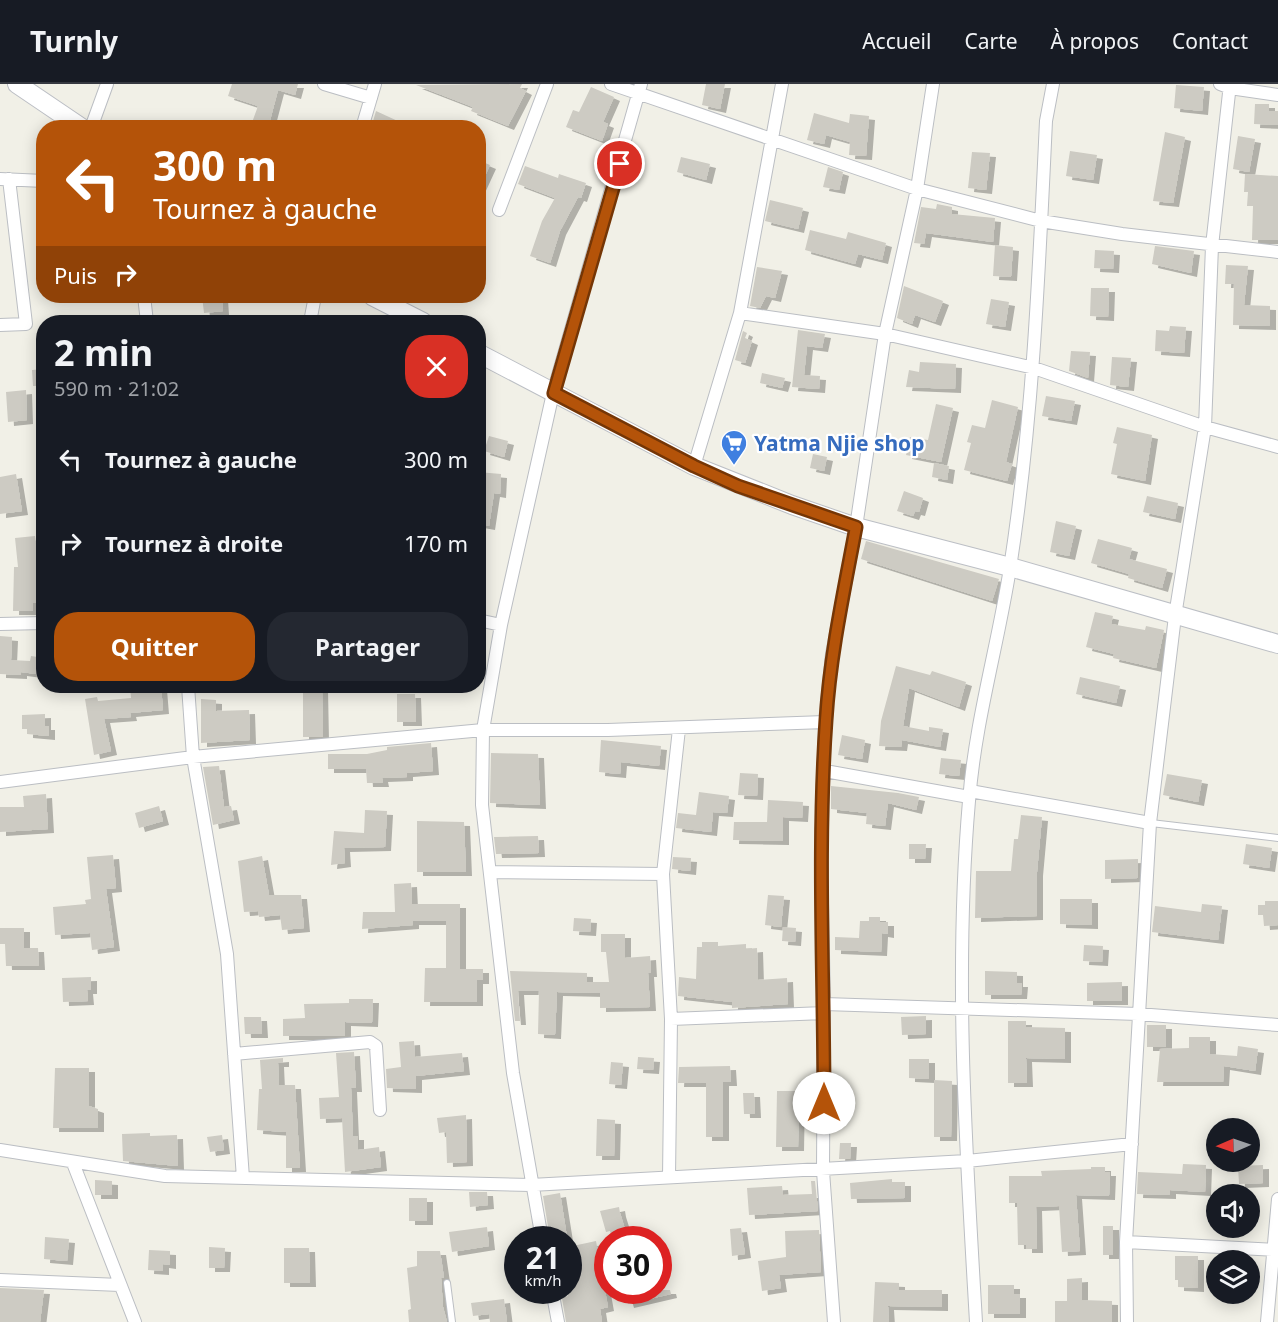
<!DOCTYPE html>
<html lang="fr">
<meta charset="utf-8">
<style>
:root{--surface:#171b24;--page:#242831;--text:#f1f3f6;--muted:#9ea1a6;--line:#363941;--accent:#b45309}
body{margin:0;font-family:"Noto Sans",sans-serif;background:var(--page);color:var(--text);height:100vh;display:flex;flex-direction:column;font-size:22px;white-space:nowrap}
*{box-sizing:border-box;margin:0}
p{font-size:20px;color:var(--muted)}
.icon{flex:none;width:33px;height:33px;fill:none;stroke:currentColor;stroke-width:2;stroke-linecap:round;stroke-linejoin:round}
.map{position:relative;flex:1;overflow:hidden}
.details{position:absolute;left:36px;top:231px;width:450px;height:378px;display:flex;flex-direction:column;background:var(--surface);border-radius:24px;box-shadow:0 3px 15px #0003}
.details>*{flex:none}
.top-card{position:absolute;left:36px;top:36px;width:450px;height:183px;border-radius:24px;box-shadow:0 3px 15px #0003;background:#b45309;color:#fff;overflow:hidden}
.needle{width:39px;rotate:268deg}
.fabs{position:absolute;left:1206px;top:1034px;display:grid;gap:12px}
.fabs a{display:grid;place-items:center;width:54px;height:54px;border-radius:50%;background:var(--surface);box-shadow:0 3px 15px #0003;font-size:30px}
.speed{position:absolute;left:504px;top:1142px;display:flex;gap:12px;font-size:30px;font-weight:700;text-align:center}
.speed>*{display:grid;place-content:center;width:78px;height:78px;border-radius:50%;background:var(--surface);box-shadow:0 3px 15px #0003;line-height:1}
.speed small{font-size:15px;font-weight:400}
.speed .limit{border:9px solid #d22;background:#fff;color:#111}
.pin{position:absolute;display:grid;place-items:center;width:51px;height:51px;color:#fff;margin:-26px;border:3px solid #fff;border-radius:50%;box-shadow:0 2px 6px #0007}
.me{position:absolute;width:66px;margin:-33px;rotate:0deg;stroke-linejoin:round;filter:drop-shadow(0 0 4px #0008)}
.turn{display:flex;align-items:center;gap:21px;height:126px;padding:0 18px;font-size:27px}
.turn .icon{width:78px;height:78px;stroke-width:2.5}
.turn b{display:block;font-size:42px;line-height:51px}
.then{display:flex;align-items:center;height:57px;padding:0 18px;background:#0003;gap:12px;font-size:22px}
.round{display:grid;place-items:center;flex:none;width:63px;height:63px;border-radius:24px;background:var(--page)}
.overview{display:flex;align-items:center;justify-content:space-between;height:102px;padding:0 18px}
h1{font-size:36px;font-weight:700;line-height:45px}
.primary-button{display:flex;gap:12px;margin-top:auto;padding:12px 18px}
.primary-button a{flex:1;height:69px;border-radius:24px;background:var(--accent);color:#fff;font-size:24px;font-weight:700;line-height:69px;text-align:center}
.primary-button a+a{background:var(--page);color:var(--text)}
ul{padding:0;list-style:none}
li{display:flex;align-items:center;gap:18px;height:84px;padding:0 18px}
li div{flex:1}
li b{display:block;font-size:22px}
li em{font-style:normal}
header{display:flex;align-items:center;gap:36px;box-sizing:border-box;height:84px;padding:0 30px;background:var(--surface);border-bottom:2px solid var(--line)}
header strong{font-size:28px}
nav{display:flex;gap:33px;margin-inline-start:auto;font-size:21px}
.map>svg:first-child{display:block}
</style>
<header>
<strong>Turnly</strong>
<nav><a>Accueil</a><a>Carte</a><a>À propos</a><a>Contact</a></nav>
</header>
<div class="map">
<svg width="1278" height="1238" viewBox="0 0 1278 1238">
<defs>
<filter id="shadow"><feDropShadow dx="6" dy="4" stdDeviation="0" flood-color="#0004"/></filter>
</defs>
<rect width="100%" height="100%" fill="#f1f0e7"/>
<path fill="#cdcbc3" filter="url(#shadow)" d="M232 0H298L295 11 278 6 268 44H250L258 22 228 12Z
M522 0 520 4 526 7 508 42 471 27 473 23 416 1Z
M706 0H725L720 25 702 21Z
M1176 1 1204 3 1202 27 1174 24Z
M591 3 614 13 603 38 608 40 602 57 566 43 573 26 579 28Z
M1255 20H1269V27H1278V41L1254 40Z
M376 27 413 44H371Z
M814 29 849 39 850 30 869 32 866 72 849 71 850 58 826 51 824 60 807 56Z
M1165 48 1185 53 1173 119 1153 117Z
M1238 52 1255 55 1249 88 1233 85Z
M1070 67 1097 71 1093 96 1066 92Z
M972 68 990 69 986 106 968 104Z
M681 73 710 80 706 96 677 88Z
M478 76 490 81 478 107Z
M525 82 558 94 559 90 586 99 581 114 578 113 560 147 550 179 530 172 542 137 555 114 518 100Z
M828 83 843 88 839 106 823 103Z
M1245 90 1278 92V156H1252L1253 122H1247L1248 108H1244Z
M770 116 803 124 798 145 765 137Z
M937 120 952 123V130L995 134 993 158 926 149 924 160 914 159 921 123 936 125Z
M810 146 846 155 848 148 886 159 882 176 858 170 855 180 805 166Z
M995 161 1013 163 1011 193 993 192Z
M1155 162 1194 167 1191 189 1152 180Z
M1095 166 1114 167 1113 185 1094 184Z
M1226 181 1248 182 1244 221 1270 222V242L1233 241 1234 200H1225Z
M757 183 782 187 775 214 766 212 760 224 750 222Z
M904 202 943 217 935 238 915 231 912 240 897 234Z
M1091 204H1109L1108 233 1090 232Z
M202 212H222L223 227 204 229Z
M991 215 1009 218 1005 243 986 240Z
M1170 242 1186 243 1184 269 1155 267 1156 246 1169 247Z
M798 246 825 250 822 264 807 262 804 291 820 292 819 305 792 303Z
M743 247 747 249 745 254 752 257 745 279 735 276Z
M1071 267 1090 268 1088 294 1069 287Z
M1112 273 1131 274 1128 303 1110 301Z
M920 278 956 280 955 305 906 303 909 286 919 288Z
M44 285V302H33L32 286Z
M762 289 785 294 782 304 760 299Z
M26 306 27 336 8 338 6 308Z
M1046 312 1075 317 1071 337 1042 332Z
M992 316 1018 323 1006 378 1012 380 1007 397 964 386 971 359 967 358 972 341 985 344Z
M936 320 953 324 941 378 906 371 910 353 928 356Z
M1117 343 1152 351 1145 397 1111 390 1117 360 1113 359Z
M489 352 508 357 504 373 484 367Z
M813 370 827 373 824 387 810 384Z
M934 379 949 382 947 396 932 393Z
M478 388 501 390 500 410 494 409 489 442 478 440Z
M16 390 22 427 0 430V393Z
M904 407 923 414 919 428 915 427 913 432 897 427Z
M1147 412 1178 419 1175 435 1143 428Z
M1056 437 1076 442 1069 472 1050 468Z
M35 452 38 475H44V519H33V527H13L14 483H18L15 454Z
M1098 455 1132 464 1129 475 1167 485 1162 504 1128 494 1129 490 1091 479Z
M866 457 999 495 992 517 861 475Z
M1095 528 1113 532 1111 540 1145 546 1146 542 1164 546 1156 584 1113 574 1114 570 1086 563Z
M0 552 12 553 11 576 30 577 31 572 44 574V591L21 588V591L0 590Z
M896 582 930 591 932 587 966 598 959 623 909 604 903 642 929 647V643L943 645 940 663 902 656 901 663 879 662 881 637Z
M1080 593 1120 602 1116 619 1076 610Z
M130 602H161L163 626 130 629 131 633 104 635 111 667 94 671 85 615 97 613 98 617 131 614Z
M303 602H322L323 653H303Z
M397 610H415L416 638H397Z
M201 615 216 616V627L249 626 250 656 201 659Z
M45 630V642H49V652L27 650V645H22V631Z
M842 651 865 656 862 675 838 671Z
M601 656 661 662 659 682 621 678 620 690 599 688Z
M431 659 433 687 407 689V693L382 694 383 699H367L366 685H328V670H367L387 666V663Z
M491 669 538 670 540 721 490 719Z
M941 674 961 676 959 692 939 690Z
M219 682 224 723 231 722 234 736 213 741 203 683Z
M740 689 758 690 757 712 738 711Z
M1167 690 1202 696 1198 718 1163 711Z
M831 702 898 709 919 713 916 726 888 719 885 742 866 740 867 729 831 725Z
M699 708 729 712 727 729 713 728 711 748 676 744 678 729 696 731Z
M46 710 48 745 0 748V723H24L23 712Z
M768 716 803 718 802 734 783 733V757L733 756 734 738H767Z
M159 722 163 737 139 744 135 729Z
M365 726 387 727 385 763 344 764 345 779 331 781 334 747 364 749Z
M1021 731 1042 733 1037 788V832L975 834 976 787H1011L1014 755H1018Z
M417 737 464 738 466 788H417Z
M538 752 539 769 496 770 494 753Z
M909 760H926L925 775H909Z
M1246 760 1272 764 1269 784 1243 780Z
M113 771 116 804 106 805 114 863 92 866 90 849 55 851 53 823 86 820 85 816 91 815 87 773Z
M262 772 269 811H301L304 844 282 846 280 831 259 833 258 827 244 828 238 777Z
M673 773 691 774 690 787 672 785Z
M1138 775V794L1105 795V776Z
M411 799 412 820H460V885H483V896H477V918H424L425 884H446V837H413V841L362 845 363 828H395L394 800Z
M768 811 784 812 781 843 765 841Z
M1060 815H1092V841L1060 840Z
M1265 817H1278V841L1264 842 1263 831H1258V821H1265Z
M1202 820 1222 822 1218 856 1152 848 1155 822 1201 828Z
M869 833H880V838H888V850L882 849 881 868 835 866V853L859 854 860 837H869Z
M574 834 591 835 590 848 573 847Z
M783 843 796 844 795 858 782 857Z
M0 844H24V864H38L39 882H6L5 860H0Z
M601 850H625V874L650 872 651 889H648L650 923 600 924V909L557 908 555 951 538 950 539 907H518L520 937H515L510 887 587 889V898H609L606 868H601Z
M702 858H718V862L746 860V865L757 864 758 896 787 894 788 920 732 924V918L678 912 679 893 696 895 697 863H702Z
M1084 861 1103 862 1102 878 1083 877Z
M985 887 1017 888V899H1022L1021 911H985Z
M91 893V906H87L88 917 63 918 62 894Z
M1122 898V917H1087V899Z
M349 915H373L372 939 345 938V952H283V935L305 934 304 920 349 919Z
M926 932V950L902 951 901 933Z
M244 933H261L262 950H245Z
M1008 937H1026V943L1065 944V975L1026 974 1027 999H1008Z
M1147 941H1166V963H1147Z
M1189 953H1210V970L1237 972 1238 962 1258 965 1255 987 1224 982 1223 998H1157L1160 965 1189 964Z
M414 957 415 973 462 969 464 987 416 992V1005L387 1004 386 985 401 983 399 958Z
M354 968 356 1004H351L353 1052H358V1066L379 1063 381 1083 345 1088 342 1034 320 1035 319 1014 339 1013 336 969Z
M638 973 654 974 653 986 637 985Z
M283 974V979H278L279 1001H295L300 1084H286V1048L257 1046 259 1005H262L260 976Z
M909 975H929V995L909 994Z
M611 978 623 979 621 1001 609 1000Z
M730 982 731 998H723V1053H706V999H678L679 983Z
M55 984H89V1022L98 1025V1044H53Z
M934 996 952 997 951 1053H934Z
M777 1007H799L798 1063H776Z
M743 1009H754L755 1030H744Z
M466 1031 467 1078 447 1079 446 1048 439 1049 437 1034Z
M597 1035 615 1036 614 1072H596Z
M150 1049V1052L177 1051 178 1082 123 1077 122 1050Z
M222 1051 224 1066 210 1068 207 1053Z
M840 1059H851L850 1075H839Z
M1183 1080 1206 1081 1205 1108 1170 1106V1111L1137 1110 1138 1088 1182 1090Z
M1263 1081V1099L1239 1100 1238 1082Z
M1091 1083H1105V1088H1110L1109 1112 1076 1111 1080 1167 1062 1168 1059 1122 1036 1123 1037 1165H1026V1161H1018L1017 1119H1009V1092H1042L1041 1087 1091 1085Z
M892 1095V1098H905V1114L851 1115 850 1099Z
M95 1096 112 1097V1111H95Z
M811 1097H815L818 1127 749 1131 747 1104 782 1102 783 1111 812 1110Z
M469 1108H487L488 1121 470 1123Z
M560 1109 567 1153 550 1155 543 1112Z
M409 1114H427V1137H409Z
M619 1123 620 1129 628 1155H612L610 1147 606 1148 600 1127Z
M1103 1142H1113V1171H1103Z
M487 1143 489 1162 452 1168 449 1148Z
M741 1144 745 1170 732 1172 730 1145Z
M819 1146 821 1188 779 1191 781 1204 762 1207 758 1177 786 1173 785 1147Z
M45 1153 69 1155 67 1177 44 1175Z
M596 1157 608 1223 600 1225 602 1238H566L562 1214 568 1212V1163Z
M209 1163 225 1164 224 1184H209Z
M284 1164H309L310 1199H284Z
M149 1166 170 1167V1181L163 1180V1187L148 1186Z
M417 1167H440L444 1194H441L443 1223 447 1238H409L408 1226 411 1225 407 1184 417 1182Z
M1175 1172H1198V1204L1178 1203V1196H1175Z
M1082 1194V1216L1112 1217V1238H1055V1217H1067V1195Z
M875 1198 899 1199V1206H942V1223L888 1222 889 1238H873Z
M988 1201H1014V1210H1020V1230H988Z
M0 1204 44 1206 40 1238H0Z
M624 1206H670L671 1210 628 1220Z
M504 1215 507 1238H490L489 1230 473 1232 471 1219Z"/>
<g fill="none" stroke-linecap="round" stroke-linejoin="round">
<g stroke="#bbbec3" stroke-width="8">
<path id="lane" d="M1151 739 1278 754
M447 1199 452 1238"/>
</g>
<g stroke="#bbbec3" stroke-width="14">
<path id="street" d="M324 0 371 14
M611 0 917 105 1041 137 1122 150 1278 168
M1220 0 1230 4 1278 11
M91 44 107 0
M362 44 375 0
M0 95 44 97
M499 126 547 0
M144 212 147 238
M740 229 885 250 1034 284 1205 343 1278 363
M310 238 315 212
M0 241 26 240 9 95
M694 382 740 229 782 0
M478 536 501 541
M0 540 44 539
M188 602 193 673 227 870 243 1094
M825 687 969 713
M0 698 193 673 483 646H608L825 638
M970 707 1150 739
M490 788 663 790
M824 920 1138 930 1278 941
M671 935 824 929
M234 970 370 958 376 962 380 1026
M0 1066 165 1092 531 1101 967 1077 1132 1060
M73 1079 135 1238
M669 1093 671 935 663 790 679 645
M542 1155 513 989 482 721 483 646 501 541 553 309 641 0
M1126 1158 1278 1166
M0 1196 120 1201
M552 1206 558 1238
M834 1238 823 1087 824 920 821 771 825 638 832 570 856 443 885 250 917 105 933 0
M976 1238C966 1065 954 890 969 717 975 638 998 561 1010 484 1033 336 1039 186 1046 37L1053 0
M1127 1238 1126 1158 1150 739 1175 532 1205 343 1212 162 1230 0
M1267 1238 1278 1115"/>
</g>
<g stroke="#bcbfc5" stroke-width="20">
<path id="secondary" d="M17 0 82 44
M372 212 423 238
M478 269 694 382 792 421 856 443 1010 483 1278 560"/>
</g>
<use href="#lane" stroke="#fff" stroke-width="6"/>
<use href="#street" stroke="#fff" stroke-width="12"/>
<use href="#secondary" stroke="#fff" stroke-width="18"/>
</g>
<g fill="none" stroke-linecap="round" stroke-linejoin="round">
<g stroke="#753606" stroke-width="15">
<path id="route" d="M620 80 554 309 694 382 738 402 856 443C844 507 830 571 826 636 817 764 824 892 824 1019"/>
</g>
<use href="#route" stroke="#b45309" stroke-width="10"/>
</g>
<defs>
<g id="supermarket-pin" transform="scale(1.35)"><path d="M0 17L-7.5 6A9.5 9.5 0 1 1 7.5 6Z" fill="#3f7fe0" stroke="#fff"/><path d="M-6-5.5h2.5l.6 2H6L4.5 2H-2.5L-4.4-4H-6ZM-1.5 3.2a1.3 1.3 0 1 0 .1 0ZM3 3.2a1.3 1.3 0 1 0 .1 0Z" fill="#fff"/></g>
</defs>
<g fill-rule="evenodd">
<use href="#supermarket-pin" x="734" y="359"/>
</g>
<g text-anchor="middle" dominant-baseline="central" stroke-width="4.5" stroke-linejoin="round" paint-order="stroke">
<g font-size="21" font-weight="bold" fill="#366cbe" stroke="#fff" text-anchor="start">
<text x="754" y="359">Yatma Njie shop</text>
</g>
</g>
</svg>
<div class="fabs">
<a><svg class="needle" viewBox="-14 -14 28 28"><path d="M0-13l5 13h-10z" fill="#e53935"/><path d="M0 13l5-13h-10z" fill="#9ea1a6"/></svg></a>
<a><svg class="icon" aria-label="sound" viewBox="0 0 24 24"><path d="M4 9h4l5-4v14l-5-4H4zM17 9q2 3 0 6"/></svg></a>
<a><svg class="icon" aria-label="layers" viewBox="0 0 24 24"><path d="M12 4l9 5-9 5-9-5zM3 14l9 5 9-5"/></svg></a>
</div>
<div class="speed"><div>21<small>km/h</small></div><div class="limit">30</div></div>
<div class="pin" style="left:620px;top:80px;background:#d93025"><svg class="icon" aria-label="arrive" viewBox="0 0 24 24"><path d="M6 21V4h12l-3 4 3 4H6"/></svg></div>
<svg class="me" style="left:824px;top:1019px" viewBox="-20 -20 40 40"><circle r="19" fill="#fff"/><path d="M0-13L10 11 0 6-10 11z" fill="#b45309"/></svg>
<div class="top-card">
<div class="turn"><svg class="icon" aria-label="left" viewBox="0 0 24 24"><path d="M17 20v-9H6M10 6l-5 5 5 5"/></svg><div><b>300 m</b>Tournez à gauche</div></div>
<div class="then">Puis<svg class="icon" aria-label="right" viewBox="0 0 24 24"><path d="M7 20v-9h11M14 6l5 5-5 5"/></svg></div>
</div>
<section class="details">
<div class="overview"><div><h1>2 min</h1><p>590 m · 21:02</p></div><a class="round" style="background:#d93025;color:#fff"><svg class="icon" aria-label="close" viewBox="0 0 24 24"><path d="M6 6l12 12M18 6L6 18"/></svg></a></div>
<ul>
<li><svg class="icon" aria-label="left" viewBox="0 0 24 24"><path d="M17 20v-9H6M10 6l-5 5 5 5"/></svg><div><b>Tournez à gauche</b></div><em>300 m</em></li>
<li><svg class="icon" aria-label="right" viewBox="0 0 24 24"><path d="M7 20v-9h11M14 6l5 5-5 5"/></svg><div><b>Tournez à droite</b></div><em>170 m</em></li>
</ul>
<div class="primary-button"><a>Quitter</a><a>Partager</a></div>
</section>
</div>
